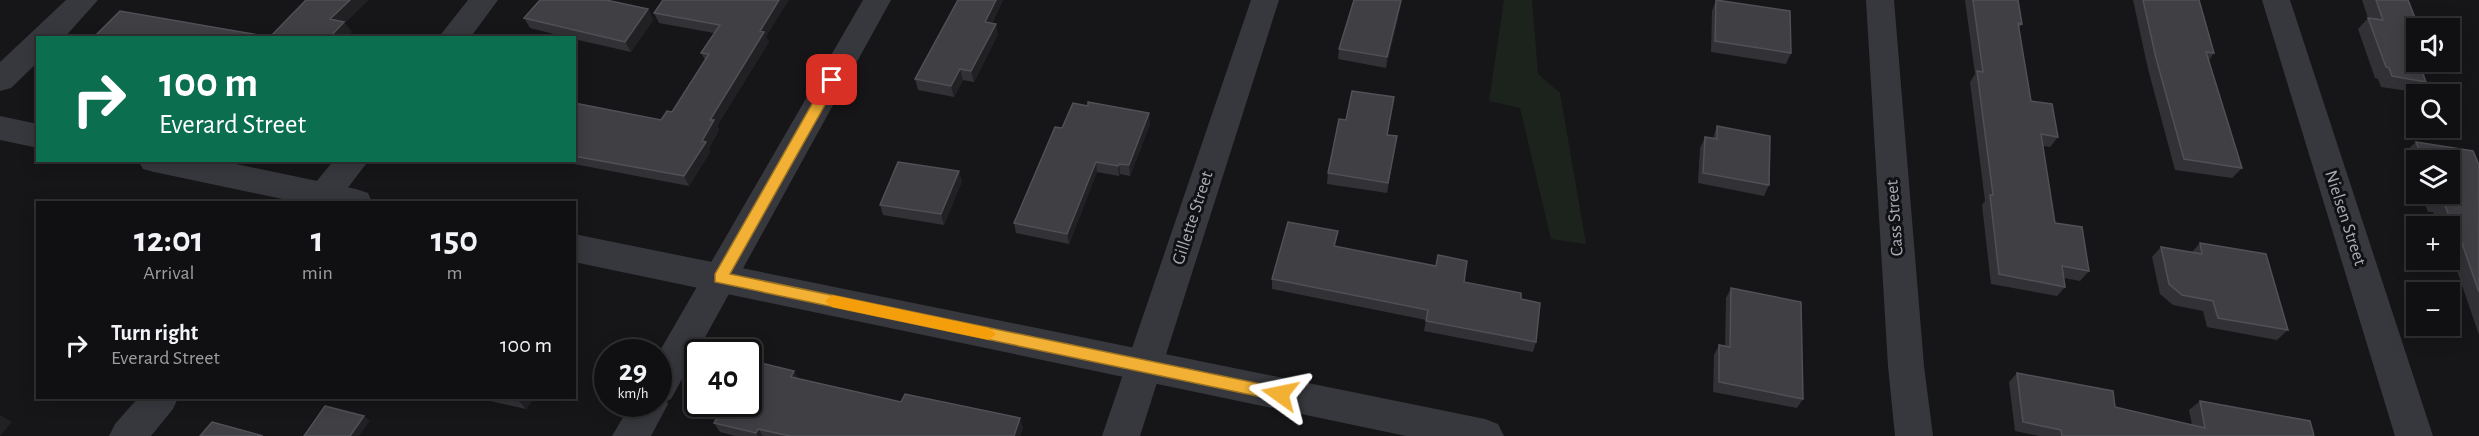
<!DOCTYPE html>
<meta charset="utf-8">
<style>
:root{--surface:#101012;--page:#1e1e20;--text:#f1f3f6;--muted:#9c9d9f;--line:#303032}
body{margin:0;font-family:"Alegreya Sans",sans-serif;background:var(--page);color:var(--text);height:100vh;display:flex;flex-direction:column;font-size:22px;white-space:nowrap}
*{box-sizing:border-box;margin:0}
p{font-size:20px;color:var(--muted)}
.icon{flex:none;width:33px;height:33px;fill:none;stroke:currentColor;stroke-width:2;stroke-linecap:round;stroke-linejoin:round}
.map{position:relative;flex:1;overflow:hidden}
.sheet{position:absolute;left:36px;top:201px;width:540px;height:198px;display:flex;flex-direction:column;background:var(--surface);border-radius:0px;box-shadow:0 3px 15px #0003,0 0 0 2px var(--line)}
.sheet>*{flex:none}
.banner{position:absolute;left:36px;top:36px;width:540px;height:126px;border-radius:0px;box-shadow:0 3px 15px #0003,0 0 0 2px var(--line);background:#0b6e4f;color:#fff;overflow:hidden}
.controls{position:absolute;left:2406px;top:18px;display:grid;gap:12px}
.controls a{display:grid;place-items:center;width:54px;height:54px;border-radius:0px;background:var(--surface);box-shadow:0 3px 15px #0003,0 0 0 2px var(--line);font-size:30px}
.speed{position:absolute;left:594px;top:339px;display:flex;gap:12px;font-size:30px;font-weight:700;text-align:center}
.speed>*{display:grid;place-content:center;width:78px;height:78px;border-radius:50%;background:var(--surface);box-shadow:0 3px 15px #0003,0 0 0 2px var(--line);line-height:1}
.speed small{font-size:15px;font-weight:400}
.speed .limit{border:3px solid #111;border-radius:9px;background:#fff;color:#111}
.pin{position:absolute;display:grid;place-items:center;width:51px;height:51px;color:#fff;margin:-26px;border-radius:12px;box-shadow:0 3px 9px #0006}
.me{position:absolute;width:66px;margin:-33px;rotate:282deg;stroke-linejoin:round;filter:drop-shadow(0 0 4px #0008)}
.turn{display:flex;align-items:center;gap:21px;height:126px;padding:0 24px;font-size:27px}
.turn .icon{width:78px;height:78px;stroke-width:2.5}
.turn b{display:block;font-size:42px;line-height:51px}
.eta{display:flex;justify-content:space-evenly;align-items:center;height:102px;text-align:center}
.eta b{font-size:36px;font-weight:700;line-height:42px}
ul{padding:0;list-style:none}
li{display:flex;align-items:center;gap:18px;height:84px;padding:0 24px}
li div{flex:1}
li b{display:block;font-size:22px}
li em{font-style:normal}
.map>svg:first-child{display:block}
</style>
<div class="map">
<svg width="2479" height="436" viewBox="0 0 2479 436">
<rect width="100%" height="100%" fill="#161618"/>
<path fill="#1c231d" d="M1504 0H1532L1538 74 1560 93 1586 244 1551 239 1520 108 1489 101Z"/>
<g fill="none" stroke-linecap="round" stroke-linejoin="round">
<path fill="#37383d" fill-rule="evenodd" d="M66 0H98L64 38H38V62L11 88 0 91V62Z
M468 0H498L470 38H438Z
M863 0H891L671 399 667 401 668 404 651 436H612L631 404H658V354Z
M1251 0H1279L1140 436H1102Z
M1866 0H1894L1924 366 1933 436H1895L1888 366Z
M2262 0H2290L2433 436H2395Z
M334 160H369L337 202H303L307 193Z
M138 398H178L173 409 151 436H109L115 424Z"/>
<path fill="#37383d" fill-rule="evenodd" d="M0 116 38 124V148L0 140Z
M138 160H217L356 189 368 193 372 202H297L154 172 143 169Z
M574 234 1485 419 1498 424 1504 436H1406L574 262Z"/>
</g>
<path fill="#323236" d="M663 0 766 37 769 42 717 126 719 130 709 148 710 152 689 186 553 160H574V103L661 120 672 112 705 60 701 53 714 33 659 23 654 13Z
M958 0H1003L992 23 998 34 974 82 963 80 954 97 918 90 915 79Z
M1402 0 1386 68 1338 59 1339 49Z
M1716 0 1791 53 1786 64 1711 52 1712 11Z
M1965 0H2018L2022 24 2019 28 2031 101 2058 137 2050 147 2043 146 2055 223 2089 271 2080 281 2064 278 2065 287 2057 296 1991 284 1982 205 1985 201 1970 82 1975 74Z
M2133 0H2199L2214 53 2209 60 2242 168 2232 178 2175 170 2148 69Z
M2362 0H2408L2434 65 2423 76 2426 82 2415 92 2381 87 2378 79 2375 78 2358 29 2368 18Z
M648 9 653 20 631 52 574 39V38H570L530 28 524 18Z
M1392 107 1387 135 1397 136 1387 193 1327 184 1328 173 1346 120Z
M1150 124 1130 176 1120 174 1119 176 1097 172 1069 244 1016 233 1014 223 1062 128Z
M1717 126 1769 185 1764 196 1698 183 1700 148 1705 137 1713 138Z
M2416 142 2479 165V335L2450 250V226H2438L2433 212H2428L2421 194H2450V160H2416V181L2406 151Z
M962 181 944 225 883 215 880 205Z
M1338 231 1335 246 1464 282 1521 299 1536 342 1533 352 1424 331 1426 320 1272 289V279Z
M2200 243 2288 330 2277 340 2207 327 2203 311 2173 305 2160 294 2152 257 2161 247 2192 252Z
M1731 288 1803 399 1797 408 1713 392 1714 355 1719 345 1725 347 1726 298Z
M794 371 798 379 901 402 1023 427 1020 436H735L720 432 714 423Z
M2017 373 2115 407 2192 425 2189 410 2200 401 2314 436H2039L2015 431 2009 382Z
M477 398H534L526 409Z"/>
<path fill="#212124" d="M350 0H369L345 23 352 32 348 38H329L330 19Z
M779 0H789L766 37 769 42 717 126 719 130 709 148 710 152 689 186 684 176 702 141 710 120 760 31Z
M996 0H1003L987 32 985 22Z
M1401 0H1402L1386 68 1387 57Z
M648 9 653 20 631 52 625 42Z
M996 24 998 34 974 82 971 71Z
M960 69 963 80 954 97 951 86Z
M1149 113 1150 124 1130 176 1129 165Z
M1096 162 1097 172 1069 244 1067 234Z
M1119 164 1120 174 1119 176 1118 166Z
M959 171 962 181 944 225 941 214Z
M794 371 799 380 791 377Z
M520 398H534L526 409 518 400Z
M0 415 12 422 0 436Z
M364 416 370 421 359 436H350Z
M1020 418 1023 427 1020 436H1014Z
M758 429 763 436H758L756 433Z"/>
<path fill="#3f3f44" stroke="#4f5156" stroke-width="1.5" d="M306 0H350L330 19 344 22 329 38H93L120 11 270 37Z
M540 0H606L648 9 625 42 524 18Z
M663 0H779L760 31 764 32 710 120H714L702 141 706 142 684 176 574 156V103L661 120 667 111 672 112 709 54 701 53 720 25 654 13Z
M958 0H996L985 22 996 24 971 71 960 69 951 86 915 79Z
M1354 0H1401L1387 57 1339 49Z
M1716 0 1790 11 1791 53 1715 41Z
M1973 0H2018L2022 24 2018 23 2031 101 2052 104 2058 137 2041 134 2055 223 2082 227 2089 271 2062 266 2065 287 1999 274 1990 195H1993L1977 71 1983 72Z
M2143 0H2199L2214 53 2206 52 2242 168 2184 159 2156 58Z
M2376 0H2408L2419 28H2416V62H2432L2434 65 2419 63 2426 82 2392 76 2389 68 2386 67 2368 18 2383 20Z
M1352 91 1394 97 1387 135 1397 136 1388 183 1328 173 1339 119 1346 120Z
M1088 102 1149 113 1129 165 1119 164 1118 166 1096 162 1067 234 1014 223 1055 127 1062 128 1073 103 1088 106Z
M1717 126 1770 136 1769 185 1703 173 1705 137 1717 139Z
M2416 142 2473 151 2479 165V292L2457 229H2454L2444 203 2439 202 2436 194H2450V160H2423Z
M898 162 959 171 941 214 880 205Z
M1288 222 1338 231 1334 246 1436 266 1438 255 1467 261 1464 282 1521 293V299L1540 303 1536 342 1426 321 1428 310 1272 279Z
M2200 243 2266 254 2288 330 2218 318 2213 301 2182 295 2169 284 2161 247 2202 254Z
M1731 288 1801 302 1803 399 1719 382V345L1730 347Z
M749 360 794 371 791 377 901 402 905 394 1020 418 1014 436H790L758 429 756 433 714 423 725 404H748Z
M2017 373 2113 391 2115 407 2205 428 2200 401 2310 421 2314 436H2062L2061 430 2023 422Z
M507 398H520L518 400Z
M325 406 364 416 350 436H304Z
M212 422 263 436H200Z"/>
<path fill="#f2b134" stroke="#9d7322" stroke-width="1.5" d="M832 75 839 80 730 274 1280 388 1288 394 1285 399 1280 401 715 282V274L828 76Z"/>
<path fill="#f59e0b" d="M832 295 989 328 996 334 989 340 832 307 825 301Z"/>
<g text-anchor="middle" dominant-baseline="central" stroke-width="6" stroke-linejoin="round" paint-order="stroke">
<g font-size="18" fill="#a8adb8" stroke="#111113">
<text transform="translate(1193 218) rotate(-72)">Gillette Street</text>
<text transform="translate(1895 218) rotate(-94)">Cass Street</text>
<text transform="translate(2345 218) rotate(72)">Nielsen Street</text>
</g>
</g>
</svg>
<div class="controls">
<a><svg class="icon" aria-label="sound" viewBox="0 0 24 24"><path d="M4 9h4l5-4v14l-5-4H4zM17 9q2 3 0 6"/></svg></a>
<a><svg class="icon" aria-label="search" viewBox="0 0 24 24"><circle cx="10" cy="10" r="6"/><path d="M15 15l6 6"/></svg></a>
<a><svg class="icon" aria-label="layers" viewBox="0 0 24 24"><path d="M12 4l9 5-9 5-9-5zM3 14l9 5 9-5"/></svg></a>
<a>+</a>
<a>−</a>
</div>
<div class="speed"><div>29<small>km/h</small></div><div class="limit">40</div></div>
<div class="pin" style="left:832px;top:80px;background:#d93025"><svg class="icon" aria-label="arrive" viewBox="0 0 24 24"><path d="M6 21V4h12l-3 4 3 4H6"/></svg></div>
<svg class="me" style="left:1280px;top:394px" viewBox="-20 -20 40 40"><path d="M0-17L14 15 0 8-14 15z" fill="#f2b134" stroke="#fff" stroke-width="4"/></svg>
<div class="banner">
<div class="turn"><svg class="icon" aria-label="right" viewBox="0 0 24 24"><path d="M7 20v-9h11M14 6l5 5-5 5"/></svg><div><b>100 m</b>Everard Street</div></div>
</div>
<section class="sheet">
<div class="eta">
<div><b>12:01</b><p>Arrival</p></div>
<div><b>1</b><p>min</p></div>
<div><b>150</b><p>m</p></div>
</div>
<ul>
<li><svg class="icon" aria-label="right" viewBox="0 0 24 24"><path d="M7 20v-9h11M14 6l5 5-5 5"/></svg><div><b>Turn right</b><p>Everard Street</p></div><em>100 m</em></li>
</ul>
</section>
</div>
